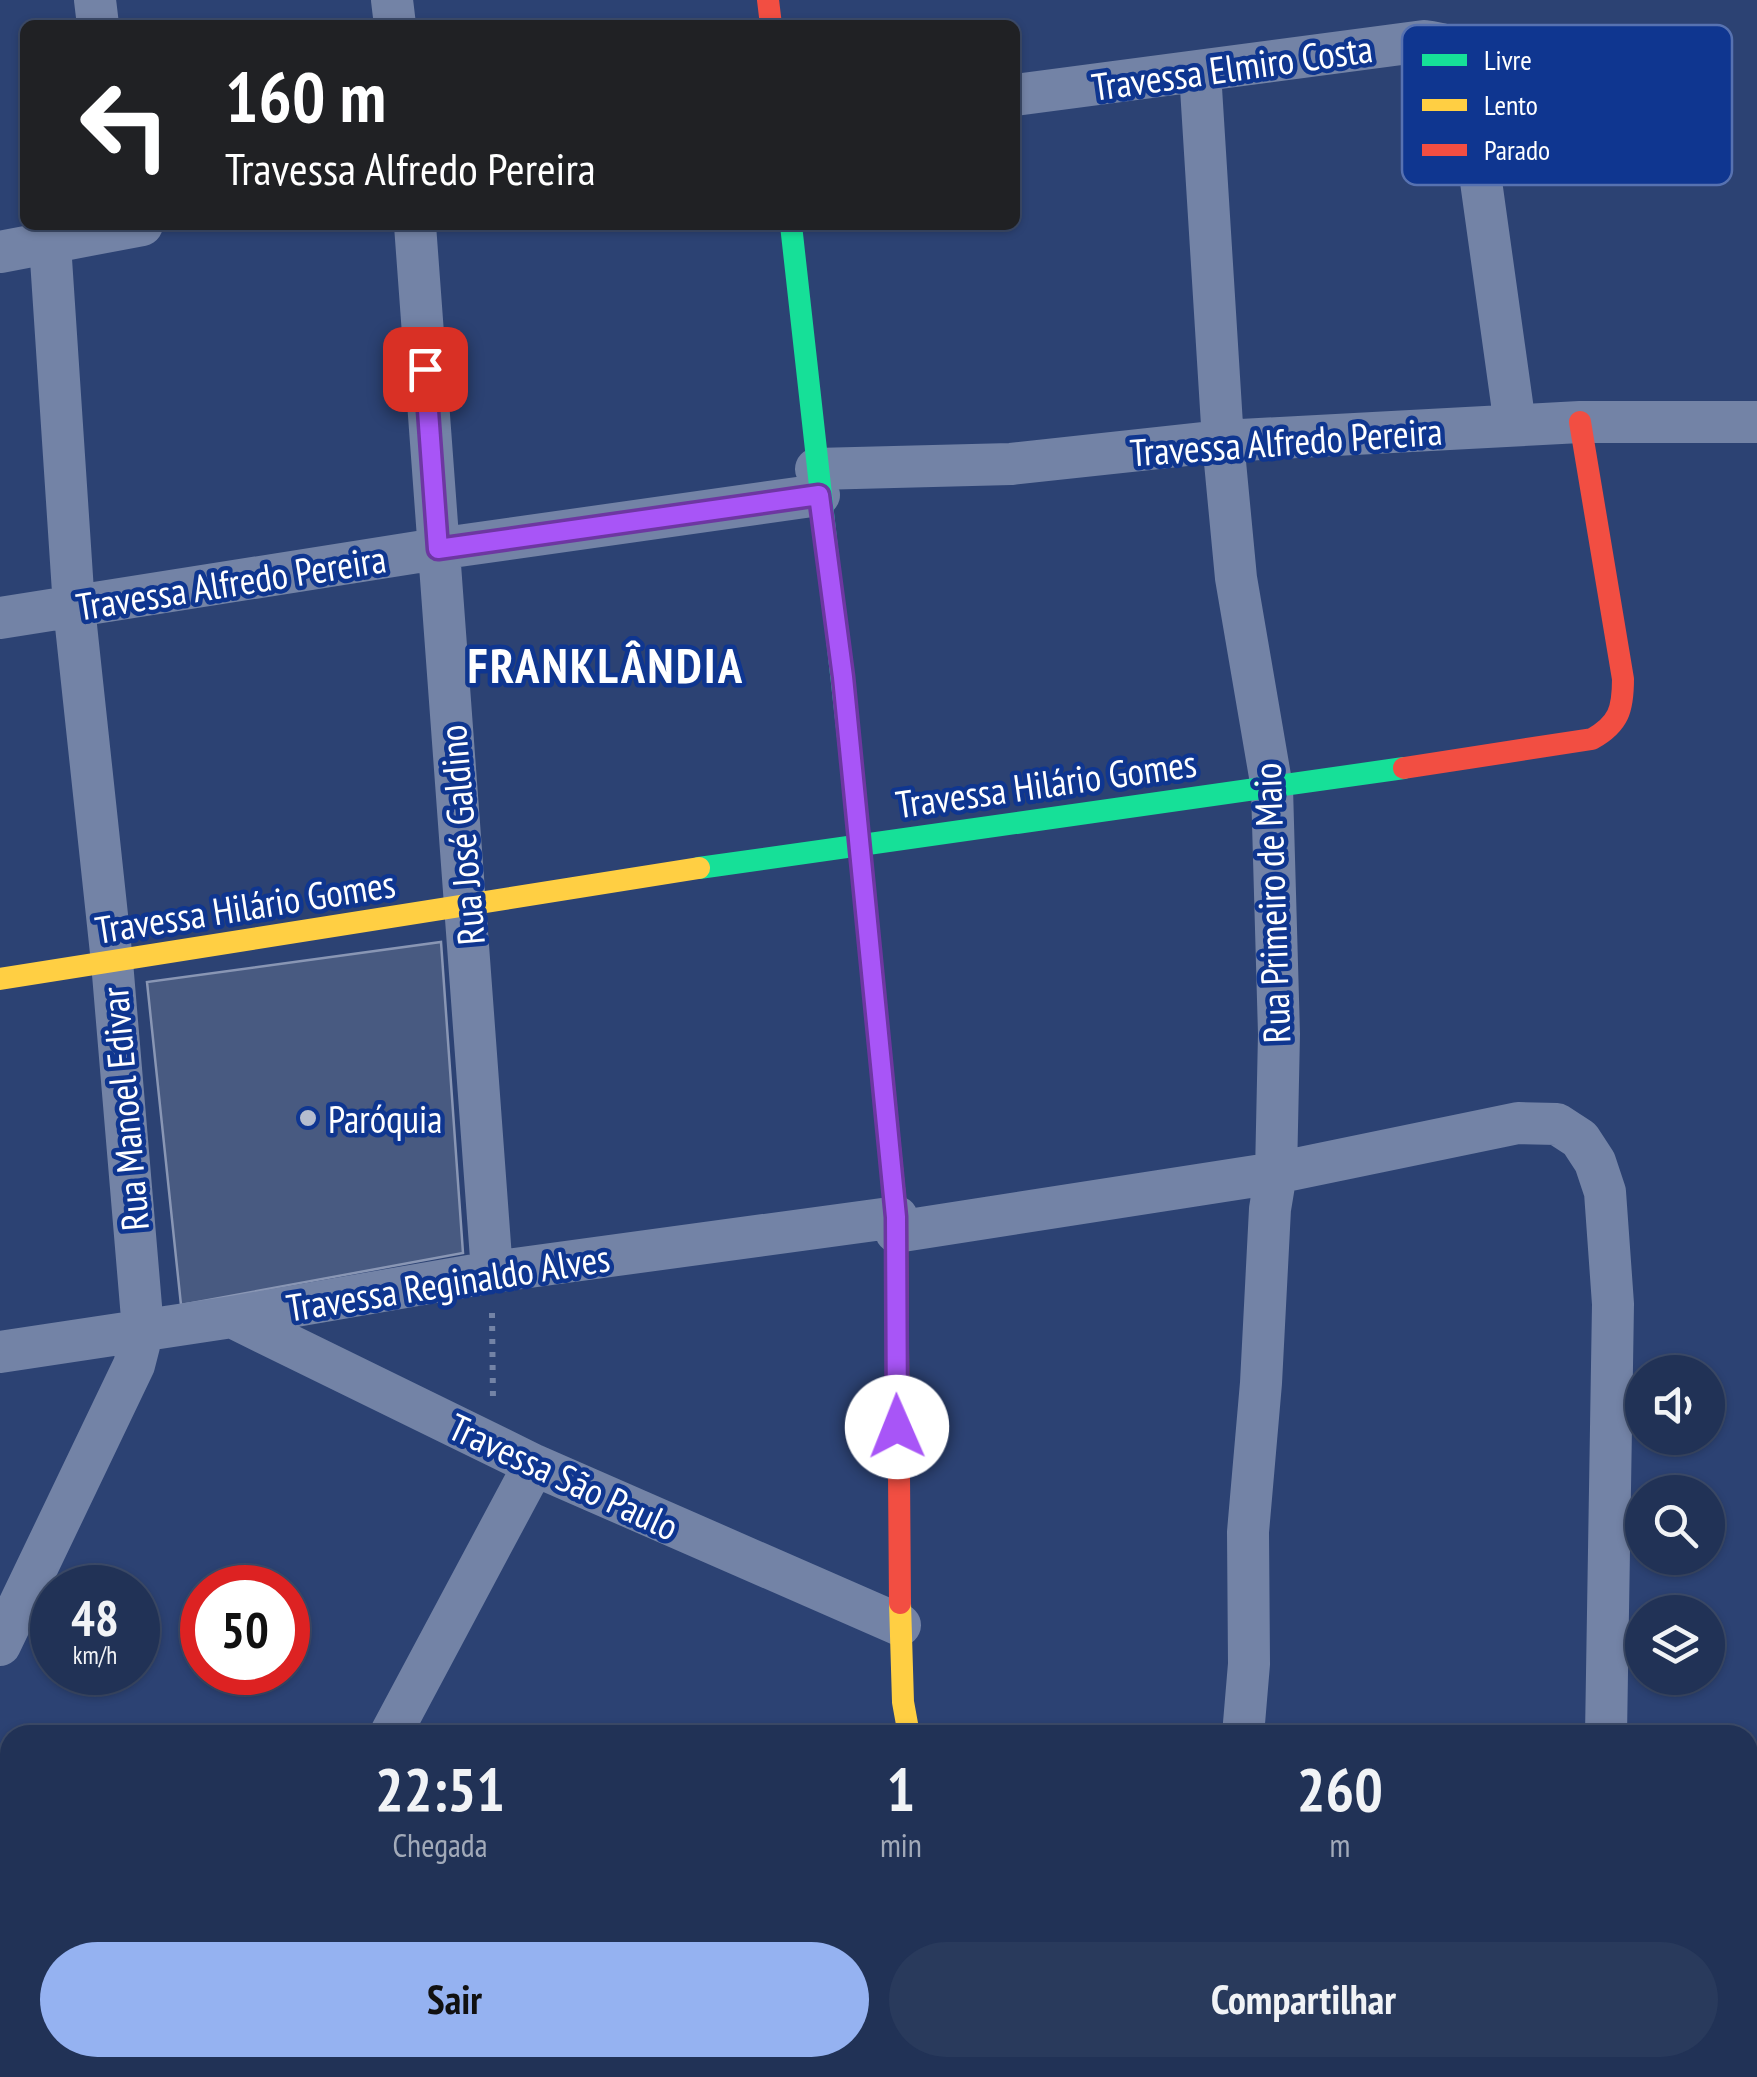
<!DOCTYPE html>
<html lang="pt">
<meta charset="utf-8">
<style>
:root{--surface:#213256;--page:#293a5c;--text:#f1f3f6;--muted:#a2aab9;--line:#3e4d6c;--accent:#95b2f1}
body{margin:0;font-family:"PT Sans Narrow",sans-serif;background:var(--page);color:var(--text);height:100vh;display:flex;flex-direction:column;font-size:38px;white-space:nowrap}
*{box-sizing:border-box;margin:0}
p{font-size:32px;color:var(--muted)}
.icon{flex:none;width:55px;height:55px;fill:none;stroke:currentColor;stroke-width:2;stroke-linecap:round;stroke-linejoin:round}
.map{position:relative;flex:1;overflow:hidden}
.side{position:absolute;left:0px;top:1725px;width:1758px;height:352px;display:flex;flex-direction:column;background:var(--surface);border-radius:30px 30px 0 0;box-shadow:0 2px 8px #0004,0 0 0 2px var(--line)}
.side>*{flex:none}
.hud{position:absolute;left:20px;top:20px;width:1000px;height:210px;border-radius:15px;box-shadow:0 2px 8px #0004,0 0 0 2px var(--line);background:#202124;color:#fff;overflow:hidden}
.tools{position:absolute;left:1625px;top:1355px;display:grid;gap:20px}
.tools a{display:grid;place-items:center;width:100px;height:100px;border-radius:50%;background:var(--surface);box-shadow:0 2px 8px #0004,0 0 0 2px var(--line);font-size:50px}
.speed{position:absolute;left:30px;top:1565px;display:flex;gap:20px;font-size:50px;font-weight:700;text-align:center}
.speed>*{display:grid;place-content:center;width:130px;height:130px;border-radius:50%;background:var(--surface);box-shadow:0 2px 8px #0004,0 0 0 2px var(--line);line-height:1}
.speed small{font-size:25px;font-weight:400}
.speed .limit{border:15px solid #d22;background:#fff;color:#111}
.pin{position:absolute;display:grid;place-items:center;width:85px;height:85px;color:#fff;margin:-42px;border-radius:20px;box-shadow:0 5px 15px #0006}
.me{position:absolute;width:110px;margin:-55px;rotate:359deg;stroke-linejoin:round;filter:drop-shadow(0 0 8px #0008)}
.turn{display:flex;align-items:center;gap:35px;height:210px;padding:0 40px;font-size:45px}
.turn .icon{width:130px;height:130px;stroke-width:2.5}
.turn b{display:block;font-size:70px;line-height:85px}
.eta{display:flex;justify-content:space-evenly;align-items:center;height:170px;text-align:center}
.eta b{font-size:60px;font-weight:700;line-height:70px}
.action{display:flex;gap:20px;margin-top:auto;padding:20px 40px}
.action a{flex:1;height:115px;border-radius:60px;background:var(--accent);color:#111;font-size:40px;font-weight:700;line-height:115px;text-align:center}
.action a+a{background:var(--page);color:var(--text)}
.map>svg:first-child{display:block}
</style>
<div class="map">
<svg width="1757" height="2077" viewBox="0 0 1757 2077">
<rect width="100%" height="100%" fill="#2c4273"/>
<path fill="#485a81" stroke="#8996b4" stroke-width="2.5" d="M441 942 463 1253 181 1305 147 982Z"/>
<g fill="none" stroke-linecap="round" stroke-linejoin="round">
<path stroke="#7383a6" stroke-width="6" stroke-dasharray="5 8" stroke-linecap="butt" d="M492 1313 493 1400"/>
<path stroke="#7383a6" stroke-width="42" d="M95 0 98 25
M392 0 395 25
M1200 72 1223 441 1236 578 1272 788 1279 1034 1276 1173 1270 1209 1261 1383 1248 1532 1249 1664 1243 1735
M1015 95 1424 41C1458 46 1459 49 1467 81L1515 425
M415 225 492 1272
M0 252 142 225
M816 469 1011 464 1223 441 1580 422H1757
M0 618 437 549 819 495
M896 1232 1276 1173 1518 1123 1557 1124 1580 1139 1595 1162 1605 1192 1613 1304 1606 1735
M232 1317 534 1465 900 1625
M0 1352 232 1317 492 1272 897 1217
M0 1645 134 1365 143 1330 112 962 74 607 50 244
M390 1735 534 1465
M1748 1997 1757 1998
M217 2077 221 2068"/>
<path stroke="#16e098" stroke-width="22" d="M791 225 858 827
M699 868 1404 768
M809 2077 814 2068"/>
<path stroke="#ffcf43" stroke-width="22" d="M0 979 699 868
M900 1603 903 1702 909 1735
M721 2077 725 2068"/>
<path stroke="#f24e42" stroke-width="22" d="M768 0 771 25
M1404 768 1592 739C1619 724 1623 709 1623 679L1580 422
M858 827 897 1217 900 1603"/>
</g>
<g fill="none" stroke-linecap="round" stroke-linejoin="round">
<g stroke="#6d37a1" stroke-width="25">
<path id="route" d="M425 369 438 549 819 495 843 677 896 1217 897 1427"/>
</g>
<use href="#route" stroke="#a855f7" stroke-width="18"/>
</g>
<circle fill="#b5bdce" stroke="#0f3690" stroke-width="4" cx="308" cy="1118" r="10"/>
<g text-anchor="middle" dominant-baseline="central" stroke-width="9" stroke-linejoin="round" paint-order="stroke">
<g font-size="38" fill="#fff" stroke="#0f3690">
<text transform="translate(1232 67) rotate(-8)">Travessa Elmiro Costa</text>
<text transform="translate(1286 441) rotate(-4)">Travessa Alfredo Pereira</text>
<text transform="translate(231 582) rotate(-9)">Travessa Alfredo Pereira</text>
<text transform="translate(1046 783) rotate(-8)">Travessa Hilário Gomes</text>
<text transform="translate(461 835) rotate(-95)">Rua José Galdino</text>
<text transform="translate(1271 903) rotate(-92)">Rua Primeiro de Maio</text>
<text transform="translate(245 906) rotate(-9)">Travessa Hilário Gomes</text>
<text transform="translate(124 1109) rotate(-95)">Rua Manoel Edivar</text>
<text transform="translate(448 1282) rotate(-9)">Travessa Reginaldo Alves</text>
<text transform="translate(564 1476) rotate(25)">Travessa São Paulo</text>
</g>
<g font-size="38" fill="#fff" stroke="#0f3690" text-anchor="start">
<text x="328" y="1118">Paróquia</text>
</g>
<g font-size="48" font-weight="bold" letter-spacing="2.5" fill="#fff" stroke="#0f3690">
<text x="606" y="665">FRANKLÂNDIA</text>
</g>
</g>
<rect x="1402" y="25" width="330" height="160" rx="15" fill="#0f3690" stroke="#5772b1" stroke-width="2.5"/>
<rect x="1422" y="54" width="45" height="12" fill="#16e098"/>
<rect x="1422" y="99" width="45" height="12" fill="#ffcf43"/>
<rect x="1422" y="144" width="45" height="12" fill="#f24e42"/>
<g font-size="28" fill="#fff">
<text x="1484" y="70">Livre</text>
<text x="1484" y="115">Lento</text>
<text x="1484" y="160">Parado</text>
</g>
</svg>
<div class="tools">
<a><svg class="icon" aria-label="sound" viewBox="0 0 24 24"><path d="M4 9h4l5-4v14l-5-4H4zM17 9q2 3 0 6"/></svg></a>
<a><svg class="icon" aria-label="search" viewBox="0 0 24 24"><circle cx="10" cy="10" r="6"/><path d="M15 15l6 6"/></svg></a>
<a><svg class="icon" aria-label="layers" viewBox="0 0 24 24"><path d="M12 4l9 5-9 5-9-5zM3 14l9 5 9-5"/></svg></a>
</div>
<div class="speed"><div>48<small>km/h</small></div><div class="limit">50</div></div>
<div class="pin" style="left:425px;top:369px;background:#d93025"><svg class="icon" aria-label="arrive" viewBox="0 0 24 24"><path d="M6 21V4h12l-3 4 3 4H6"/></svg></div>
<svg class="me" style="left:897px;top:1427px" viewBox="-20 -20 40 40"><circle r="19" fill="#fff"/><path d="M0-13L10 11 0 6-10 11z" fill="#a855f7"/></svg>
<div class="hud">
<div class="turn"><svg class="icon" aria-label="left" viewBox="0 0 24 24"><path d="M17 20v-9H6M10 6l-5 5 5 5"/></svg><div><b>160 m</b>Travessa Alfredo Pereira</div></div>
</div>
<section class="side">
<div class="eta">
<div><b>22:51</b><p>Chegada</p></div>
<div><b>1</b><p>min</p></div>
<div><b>260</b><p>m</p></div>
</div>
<div class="action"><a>Sair</a><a>Compartilhar</a></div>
</section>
</div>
